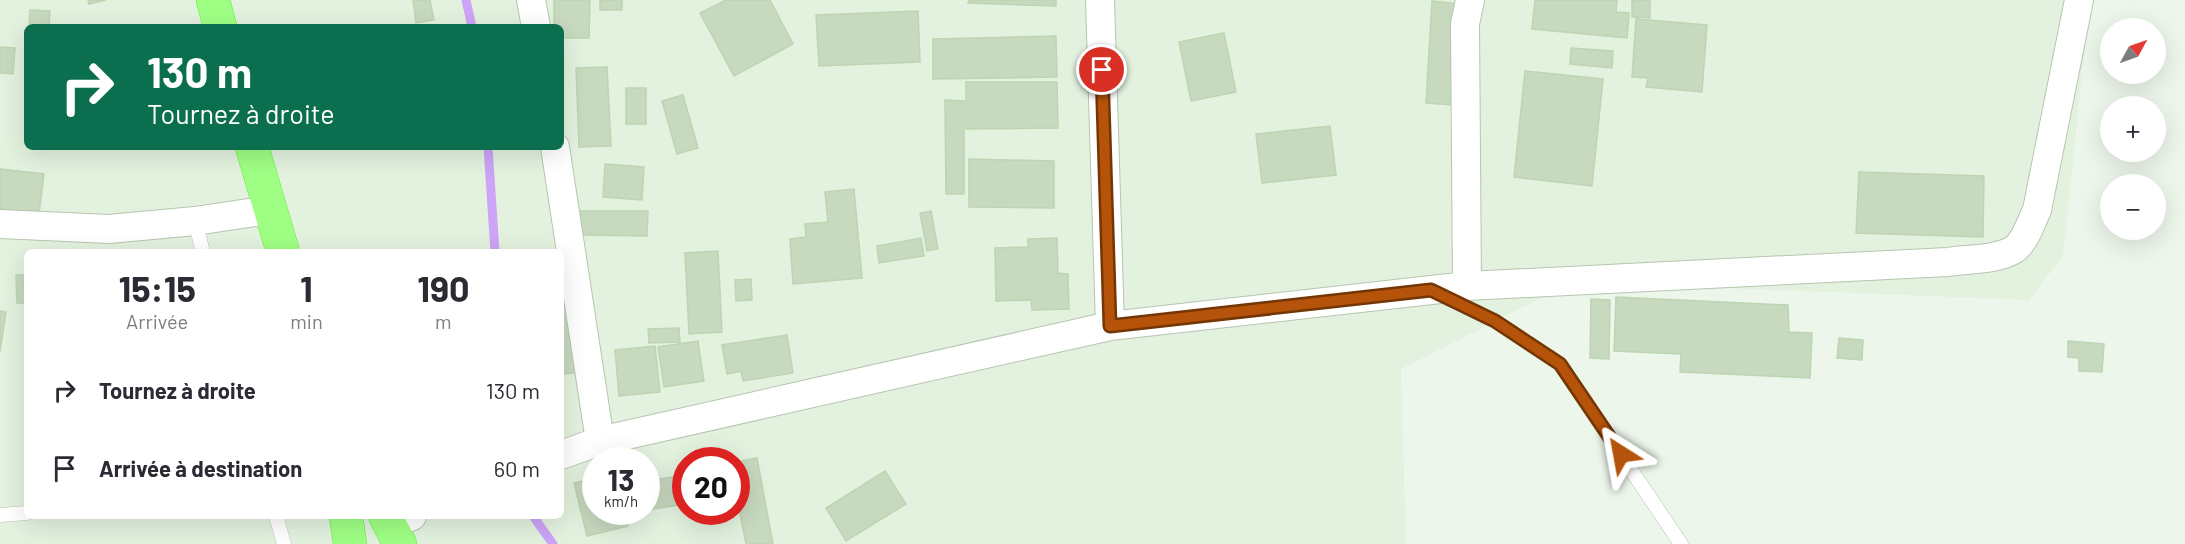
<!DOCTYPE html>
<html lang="fr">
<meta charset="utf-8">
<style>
:root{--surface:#fff;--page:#f7f7f7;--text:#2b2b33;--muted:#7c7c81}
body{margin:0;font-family:Barlow,sans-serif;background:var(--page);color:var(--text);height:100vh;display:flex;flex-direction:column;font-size:22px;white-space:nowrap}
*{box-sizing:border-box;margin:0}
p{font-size:20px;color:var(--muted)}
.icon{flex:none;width:33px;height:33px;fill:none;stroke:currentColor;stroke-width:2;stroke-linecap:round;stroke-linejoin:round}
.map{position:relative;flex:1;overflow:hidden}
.side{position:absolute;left:24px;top:249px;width:540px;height:270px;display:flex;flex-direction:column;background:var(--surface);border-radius:9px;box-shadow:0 6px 24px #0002}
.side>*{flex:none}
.hud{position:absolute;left:24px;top:24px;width:540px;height:126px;border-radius:9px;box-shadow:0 6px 24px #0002;background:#0b6e4f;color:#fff;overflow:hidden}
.needle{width:39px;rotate:50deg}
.fabs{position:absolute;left:2100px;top:18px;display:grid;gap:12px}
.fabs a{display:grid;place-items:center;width:66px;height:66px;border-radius:50%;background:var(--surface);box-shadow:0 6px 24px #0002;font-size:30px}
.speed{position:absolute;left:582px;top:447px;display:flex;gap:12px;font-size:30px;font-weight:700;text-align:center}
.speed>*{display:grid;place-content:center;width:78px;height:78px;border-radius:50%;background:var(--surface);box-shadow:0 6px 24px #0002;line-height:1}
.speed small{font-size:15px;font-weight:400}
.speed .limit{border:9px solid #d22;background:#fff;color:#111}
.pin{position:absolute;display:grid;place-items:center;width:51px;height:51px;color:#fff;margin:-26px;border:3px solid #fff;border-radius:50%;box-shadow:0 2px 6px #0007}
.me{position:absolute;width:66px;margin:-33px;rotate:326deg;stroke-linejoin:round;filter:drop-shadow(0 0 4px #0008)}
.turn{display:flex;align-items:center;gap:21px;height:126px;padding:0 24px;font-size:27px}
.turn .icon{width:78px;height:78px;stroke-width:2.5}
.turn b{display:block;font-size:42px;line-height:51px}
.eta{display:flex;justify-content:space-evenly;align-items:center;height:102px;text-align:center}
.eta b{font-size:36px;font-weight:700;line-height:42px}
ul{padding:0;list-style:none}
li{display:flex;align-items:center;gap:18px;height:78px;padding:0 24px}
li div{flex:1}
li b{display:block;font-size:22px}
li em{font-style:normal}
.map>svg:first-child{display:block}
</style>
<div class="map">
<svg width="2185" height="544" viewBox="0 0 2185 544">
<rect width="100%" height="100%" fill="#edf6eb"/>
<path fill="#e3f2df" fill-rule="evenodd" d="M0 0H2090L2063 256 2029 300 1573 282 1401 369 1406 544H0ZM27 27H561V147H27ZM27 252H561V516H27ZM596 460H646V512H596ZM686 460H736V512H686Z"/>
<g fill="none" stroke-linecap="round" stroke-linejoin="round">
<path stroke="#cda4f6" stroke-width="9" d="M466 0 472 27
M488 147 495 252
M533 516 553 544"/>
</g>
<path fill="#c7d9bf" stroke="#bcd5b2" stroke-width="1.5" d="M88 0H106L89 4Z
M413 0H430L434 20 416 23Z
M554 0H590L589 38H561V27H554Z
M600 0H622V10H600Z
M726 0H770L793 44 734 76 700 13Z
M969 0H1056V6L968 3Z
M1535 0H1617L1616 12 1629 13 1627 38 1532 29Z
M1632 0H1650V18L1632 17Z
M1432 1 1459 4 1453 105 1426 103Z
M30 10 50 11 49 27H29Z
M918 11 920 62 819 66 816 15Z
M1636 19 1707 25 1702 92 1646 87 1648 78 1632 77Z
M1224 33 1236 92 1191 101 1179 42Z
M1056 36 1057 77 933 79V39Z
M0 47 15 48 13 74 0 73Z
M1571 48 1613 51 1612 68 1570 64Z
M607 67 611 146 579 147 576 68Z
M1525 71 1603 79 1592 186 1514 177Z
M966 82H1057L1058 128 966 129Z
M626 88H646V124H626Z
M683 95 698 148 677 154 662 101Z
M945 100 964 101V194H946Z
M1330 126 1336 175 1262 183 1256 134Z
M969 159 1054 161V208L969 207Z
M605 164 644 167 642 200 603 197Z
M0 169 44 174 39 214 0 209Z
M1859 172 1984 176 1983 237 1856 233Z
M854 189 862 278 793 284 790 239 806 237 805 224 828 222 825 192Z
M579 211H648L647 236 579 235Z
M931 211 938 249 927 251 920 213Z
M921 238 924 256 879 263 877 246Z
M1057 238 1058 273 1068 274 1069 309 1032 310 1031 300 996 301 995 248 1028 247V239Z
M718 251 722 332 689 334 685 253Z
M16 275H27V303H17Z
M561 278 577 373 561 374Z
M751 279 752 300 736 301 735 280Z
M1616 297 1788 305 1789 332 1812 333 1810 378 1680 372 1681 354 1614 351Z
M1591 299 1610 300 1609 359 1590 358Z
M0 311 6 312 0 352Z
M679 328 680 342 649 343 648 329Z
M787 335 793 373 743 381 741 371 727 374 722 345Z
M1839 338 1863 340 1862 360 1837 358Z
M698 341 704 381 664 387 658 347Z
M2068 341 2104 344 2102 372 2079 371V358L2068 357Z
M655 346 660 392 619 396 615 350Z
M757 458 773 544H746L736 494V462Z
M885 471 906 504 846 541 826 508Z
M686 475V504L646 510V481Z
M596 478V512H624L628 526 587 536 574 483Z"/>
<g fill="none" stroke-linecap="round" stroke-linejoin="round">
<g stroke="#b5c6af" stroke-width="15">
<path id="service" d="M195 221 203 252
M1438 293 1495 321 1560 364 1681 544
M0 515 27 513
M276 516 284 544"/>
</g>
<g stroke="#b5c6af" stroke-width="30">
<path id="minor" d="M531 0 536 27
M1100 0 1110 326
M555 147 600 441
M0 224 109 229 195 221 269 210
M1467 286 1465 24 1470 0
M561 455 600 441 1110 326 1467 286 1948 262C1967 259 1996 260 2013 250 2025 243 2031 222 2037 210L2079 0
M390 526 412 516"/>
</g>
<g stroke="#64ea32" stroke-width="34">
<path id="trunk" d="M213 0 220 27
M252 147 283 252
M346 516 350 544
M385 516 400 544"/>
</g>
<use href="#service" stroke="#fff" stroke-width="14"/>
<use href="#minor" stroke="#fff" stroke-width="28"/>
<use href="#trunk" stroke="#9fff84" stroke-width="33"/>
</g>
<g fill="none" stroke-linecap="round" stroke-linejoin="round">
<g stroke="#753606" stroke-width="15">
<path id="route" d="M1102 70 1110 326 1431 290 1495 321 1560 364 1621 454"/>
</g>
<use href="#route" stroke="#b45309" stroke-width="10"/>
</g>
</svg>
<div class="fabs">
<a><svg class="needle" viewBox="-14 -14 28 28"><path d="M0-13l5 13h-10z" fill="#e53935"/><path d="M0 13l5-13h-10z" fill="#7c7c81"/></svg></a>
<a>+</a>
<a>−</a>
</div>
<div class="speed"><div>13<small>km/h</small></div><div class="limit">20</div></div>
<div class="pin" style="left:1102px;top:70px;background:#d93025"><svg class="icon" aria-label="arrive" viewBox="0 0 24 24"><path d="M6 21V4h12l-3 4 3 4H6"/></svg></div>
<svg class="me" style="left:1621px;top:454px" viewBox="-20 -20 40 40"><path d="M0-17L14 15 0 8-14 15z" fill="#b45309" stroke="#fff" stroke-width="4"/></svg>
<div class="hud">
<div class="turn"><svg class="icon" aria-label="right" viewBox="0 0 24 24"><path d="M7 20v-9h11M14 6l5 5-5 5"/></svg><div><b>130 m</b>Tournez à droite</div></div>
</div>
<section class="side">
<div class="eta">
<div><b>15:15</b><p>Arrivée</p></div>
<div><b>1</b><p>min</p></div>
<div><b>190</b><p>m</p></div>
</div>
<ul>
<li><svg class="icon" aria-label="right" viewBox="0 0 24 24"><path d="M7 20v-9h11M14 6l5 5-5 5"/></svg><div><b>Tournez à droite</b></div><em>130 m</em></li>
<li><svg class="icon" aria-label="arrive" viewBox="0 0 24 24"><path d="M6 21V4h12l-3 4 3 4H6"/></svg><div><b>Arrivée à destination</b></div><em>60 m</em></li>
</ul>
</section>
</div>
